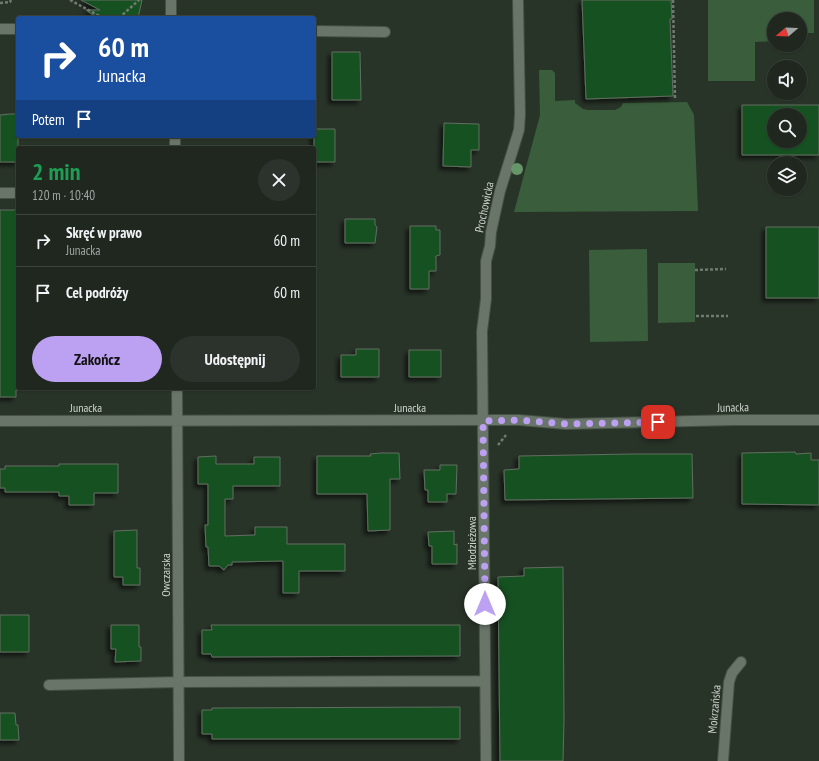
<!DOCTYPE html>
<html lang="pl">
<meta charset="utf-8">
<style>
:root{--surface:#1f271f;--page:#2c332c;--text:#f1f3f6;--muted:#a1a5a4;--line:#3c443d;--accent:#bca0f2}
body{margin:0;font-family:"PT Sans Narrow",sans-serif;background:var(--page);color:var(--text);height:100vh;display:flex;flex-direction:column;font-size:15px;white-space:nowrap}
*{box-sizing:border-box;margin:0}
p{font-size:13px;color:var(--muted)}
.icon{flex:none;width:22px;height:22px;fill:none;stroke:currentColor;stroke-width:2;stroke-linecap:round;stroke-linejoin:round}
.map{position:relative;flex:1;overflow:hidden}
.sheet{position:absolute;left:16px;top:146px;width:300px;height:244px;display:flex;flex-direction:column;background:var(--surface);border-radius:4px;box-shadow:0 1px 3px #0004,0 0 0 1px var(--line)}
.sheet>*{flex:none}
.top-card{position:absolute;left:16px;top:16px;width:300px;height:122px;border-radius:4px;box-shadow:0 1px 3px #0004,0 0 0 1px var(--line);background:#1a4fa0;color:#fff;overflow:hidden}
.needle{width:26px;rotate:251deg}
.controls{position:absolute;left:767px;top:12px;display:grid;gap:8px}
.controls a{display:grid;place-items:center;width:40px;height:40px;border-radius:50%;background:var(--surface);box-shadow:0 1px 3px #0004,0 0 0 1px var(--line);font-size:20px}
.pin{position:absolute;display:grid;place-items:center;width:34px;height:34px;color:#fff;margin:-17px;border-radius:8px;box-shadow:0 2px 6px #0006}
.me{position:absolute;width:44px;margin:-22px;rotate:0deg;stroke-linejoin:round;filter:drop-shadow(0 0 3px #0008)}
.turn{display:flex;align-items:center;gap:14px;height:84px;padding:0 16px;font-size:18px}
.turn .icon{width:52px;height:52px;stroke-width:2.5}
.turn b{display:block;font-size:28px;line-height:34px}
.then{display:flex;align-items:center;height:38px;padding:0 16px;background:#0003;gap:8px;font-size:15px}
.round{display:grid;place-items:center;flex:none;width:42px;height:42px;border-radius:21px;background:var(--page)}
.overview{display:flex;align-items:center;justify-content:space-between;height:68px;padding:0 16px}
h1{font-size:24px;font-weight:600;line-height:30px;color:#1e9e55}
.action{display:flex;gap:8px;margin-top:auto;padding:8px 16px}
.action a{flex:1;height:46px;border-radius:24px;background:var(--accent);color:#111;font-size:16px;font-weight:600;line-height:46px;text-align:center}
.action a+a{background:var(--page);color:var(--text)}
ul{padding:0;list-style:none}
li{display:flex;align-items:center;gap:12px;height:52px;padding:0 16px;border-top:1px solid var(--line)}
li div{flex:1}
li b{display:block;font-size:15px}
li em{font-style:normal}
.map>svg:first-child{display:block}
</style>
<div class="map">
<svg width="819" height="761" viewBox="0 0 819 761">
<defs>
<filter id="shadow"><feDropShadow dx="-3.5" dy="3.5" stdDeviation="2" flood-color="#0009"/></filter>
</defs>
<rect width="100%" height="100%" fill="#293429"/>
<path fill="#3a5d3c" d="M708 0H814V33H800V19H774V41L755 42V81H708Z
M539 70H552L555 73V101L575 100V103L583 109 588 110H615L621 107 623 103 687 102 694 115 698 211 514 212 540 115Z
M647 249 648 341 590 342 589 250Z
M658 263H695V322L658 323Z"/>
<path fill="#195121" stroke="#616e61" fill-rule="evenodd" filter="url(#shadow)" d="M81 0H142L138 18H97L86 10H100Z
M582 0H671L672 19H670L673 96 586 99Z
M332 52H360L361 100H332Z
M742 105H819V155H742ZM774 115H800V141H774Z
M10 114H18V162H0V115Z
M444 123 479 124V150H471V167L443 166Z
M314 129H335V162H314Z
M0 210H16V217H18V390H16V397H0Z
M345 219H375V225L377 227 375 243H345Z
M410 226H436V230H440V255L436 256V271H429V289H410Z
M766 227H819V298H766Z
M356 349H379V377H341V355H356Z
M409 350H441V377H409Z
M795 452 796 454 811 453V460H819V505L742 504V453Z
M381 453H399L400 479H390V530L368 531 367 494H317V456H371L370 454Z
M632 454H692L693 498 505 500 504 470 519 469V456Z
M216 456V464H254V457H280V486H233V499H225V536L255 535V527H287V544H345V571H299V593H283V561L232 562V565H228L224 570 219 566H209L208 547H206L205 525H208V484H198V457Z
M59 464H118V493H94V505H69V496H59V492H5V488H0V469H5V466H59Z
M440 465H457L456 494H447V502H428V490H425L424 470H440Z
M137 530V568H140V585H123V577H114V531Z
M454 531V545L457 544V564H432V546H429L428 532Z
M563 567 564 721 563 761H500L498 577 524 576V568Z
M0 615H29V652H0Z
M111 625H139V647H141V661L115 662 116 649H111Z
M211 625H460V656L212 657 211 654H202V630H212Z
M460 707V739H212V734H202V710H212V708Z
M0 713H15L16 725H18L19 740H0Z"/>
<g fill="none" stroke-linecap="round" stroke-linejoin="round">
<g stroke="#465047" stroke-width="12">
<path id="minor" d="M171 0V18
M0 29H18
M314 31 385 32
M175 136V148
M0 193H18
M177 388 179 761
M0 421 519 420 566 424 735 420H819
M49 685 179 682 485 681
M486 761 482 331 486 299V261L490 246 491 232 500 191 519 130 520 114 518 0
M723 761 729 682 732 673 741 662"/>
</g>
<path stroke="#717a71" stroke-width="2.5" stroke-dasharray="3 2" stroke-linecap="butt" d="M70 0 103 18
M673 0 675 99
M0 3 10 2 11 0
M119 18 139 0
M695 270 726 269
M696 316H728
M498 445 506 435"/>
<use href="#minor" stroke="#687568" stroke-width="10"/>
</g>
<circle fill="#659568" cx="517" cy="169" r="6"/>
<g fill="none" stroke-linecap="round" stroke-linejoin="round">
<path stroke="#bca0f2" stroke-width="7" stroke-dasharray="0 12.6" d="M485 604 483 421 519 420 566 424 658 422"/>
</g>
<g text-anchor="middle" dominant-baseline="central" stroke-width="3.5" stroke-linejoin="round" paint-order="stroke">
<g font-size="12" fill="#ced5ce" stroke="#293429">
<text transform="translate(484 207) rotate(-78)">Prochowicka</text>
<text x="86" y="407">Junacka</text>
<text x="410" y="407">Junacka</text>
<text transform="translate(733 407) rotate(-1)">Junacka</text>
<text transform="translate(471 543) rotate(-90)">Młodzieżowa</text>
<text transform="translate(165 575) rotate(-90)">Owczarska</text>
<text transform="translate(714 709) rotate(-85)">Mokrzańska</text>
</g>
</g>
</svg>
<div class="controls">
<a><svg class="needle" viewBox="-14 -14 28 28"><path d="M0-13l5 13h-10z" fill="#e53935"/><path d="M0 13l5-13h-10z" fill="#a1a5a4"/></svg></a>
<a><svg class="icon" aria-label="sound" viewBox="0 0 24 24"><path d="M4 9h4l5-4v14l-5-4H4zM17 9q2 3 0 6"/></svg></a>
<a><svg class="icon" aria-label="search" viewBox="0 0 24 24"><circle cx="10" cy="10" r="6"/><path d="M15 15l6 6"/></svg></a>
<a><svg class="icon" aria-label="layers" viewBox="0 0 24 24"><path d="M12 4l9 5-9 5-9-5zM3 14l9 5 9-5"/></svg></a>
</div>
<div class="pin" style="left:658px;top:422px;background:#d93025"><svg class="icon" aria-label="arrive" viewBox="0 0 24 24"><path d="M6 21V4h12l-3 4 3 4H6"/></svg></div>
<svg class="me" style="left:485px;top:604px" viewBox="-20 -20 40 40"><circle r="19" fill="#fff"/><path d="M0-13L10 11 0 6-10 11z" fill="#bca0f2"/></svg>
<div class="top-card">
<div class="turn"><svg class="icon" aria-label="right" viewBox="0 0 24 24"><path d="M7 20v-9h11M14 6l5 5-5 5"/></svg><div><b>60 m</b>Junacka</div></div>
<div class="then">Potem<svg class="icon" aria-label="arrive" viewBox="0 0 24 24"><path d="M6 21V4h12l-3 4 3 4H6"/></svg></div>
</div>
<section class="sheet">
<div class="overview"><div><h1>2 min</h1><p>120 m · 10:40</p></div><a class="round"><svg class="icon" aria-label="close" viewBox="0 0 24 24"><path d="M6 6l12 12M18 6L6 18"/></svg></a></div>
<ul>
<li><svg class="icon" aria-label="right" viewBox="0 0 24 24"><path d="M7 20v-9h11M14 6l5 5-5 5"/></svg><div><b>Skręć w prawo</b><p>Junacka</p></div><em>60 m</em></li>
<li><svg class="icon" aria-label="arrive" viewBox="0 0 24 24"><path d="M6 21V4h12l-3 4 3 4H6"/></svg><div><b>Cel podróży</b></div><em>60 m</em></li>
</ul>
<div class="action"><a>Zakończ</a><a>Udostępnij</a></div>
</section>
</div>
